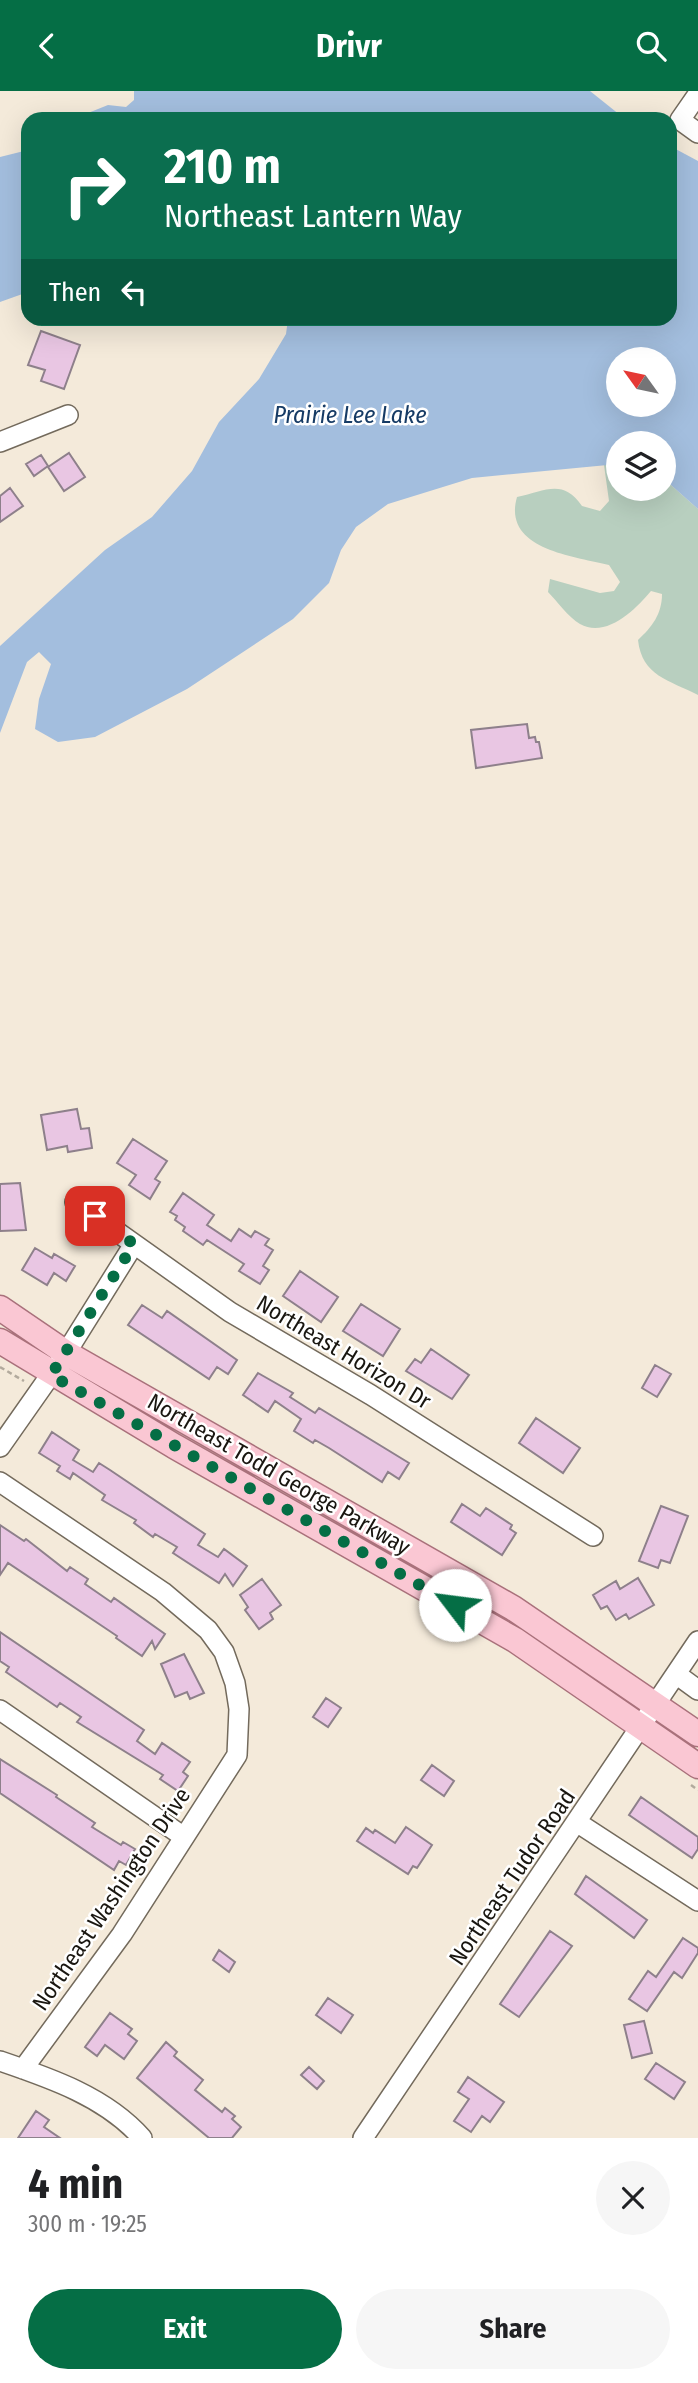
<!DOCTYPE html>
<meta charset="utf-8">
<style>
:root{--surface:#fff;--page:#f6f6f6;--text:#202124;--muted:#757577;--accent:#056e45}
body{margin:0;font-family:"Fira Sans Condensed",sans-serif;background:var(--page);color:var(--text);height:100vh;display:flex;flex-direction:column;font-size:26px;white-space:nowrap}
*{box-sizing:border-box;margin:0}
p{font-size:23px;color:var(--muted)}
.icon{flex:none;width:38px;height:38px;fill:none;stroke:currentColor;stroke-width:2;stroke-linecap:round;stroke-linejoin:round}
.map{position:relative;height:2047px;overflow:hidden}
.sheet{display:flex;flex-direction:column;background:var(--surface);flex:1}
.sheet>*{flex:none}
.banner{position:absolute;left:21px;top:21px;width:656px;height:214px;border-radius:21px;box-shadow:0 7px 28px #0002;background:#0b6e4f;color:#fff;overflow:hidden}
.needle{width:46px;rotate:303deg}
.controls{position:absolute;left:606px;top:256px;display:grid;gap:14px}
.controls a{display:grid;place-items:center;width:70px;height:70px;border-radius:50%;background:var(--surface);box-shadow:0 7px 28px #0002;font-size:35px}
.pin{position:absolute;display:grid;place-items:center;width:60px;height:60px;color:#fff;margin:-30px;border-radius:14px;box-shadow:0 4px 10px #0006}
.me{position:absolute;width:77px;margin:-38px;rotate:300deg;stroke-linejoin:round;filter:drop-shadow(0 0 5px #0008)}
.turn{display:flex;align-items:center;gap:24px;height:147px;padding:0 28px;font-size:32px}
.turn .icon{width:91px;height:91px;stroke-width:2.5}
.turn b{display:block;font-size:49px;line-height:60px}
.then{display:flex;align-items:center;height:66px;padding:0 28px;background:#0003;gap:14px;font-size:26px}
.round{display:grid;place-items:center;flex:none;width:74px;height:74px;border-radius:37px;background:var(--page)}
.head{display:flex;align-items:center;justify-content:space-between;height:119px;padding:0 28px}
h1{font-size:42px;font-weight:700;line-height:52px}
.primary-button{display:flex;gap:14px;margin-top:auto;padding:14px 28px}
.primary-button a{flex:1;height:80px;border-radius:42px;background:var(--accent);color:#fff;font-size:28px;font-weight:700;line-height:80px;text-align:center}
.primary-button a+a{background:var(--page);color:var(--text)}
header{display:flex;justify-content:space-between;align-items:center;height:91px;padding:0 28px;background:var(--accent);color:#fff;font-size:32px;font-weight:700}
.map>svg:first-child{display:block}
</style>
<header><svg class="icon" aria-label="back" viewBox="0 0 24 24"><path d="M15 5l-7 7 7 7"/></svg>Drivr<svg class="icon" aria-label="search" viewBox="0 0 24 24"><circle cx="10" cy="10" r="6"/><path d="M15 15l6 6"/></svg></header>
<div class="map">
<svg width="698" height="2047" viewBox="0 0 698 2047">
<rect width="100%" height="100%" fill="#f4eada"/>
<path fill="#b8cfbf" d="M618 373V397H663V387L698 418V604C669 589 642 585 638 549 652 536 662 523 662 503L651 500C636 518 606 548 580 533 568 526 557 510 548 501L550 488 600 502 614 500 620 491 609 474C573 465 502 458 517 406 545 400 563 387 582 415L600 420 609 410 604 374Z"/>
<path fill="#a3bede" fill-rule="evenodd" d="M134 0H590L625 28H73L108 14 126 16 134 9Z
M670 55 698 70V418L663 387V352H618V373L472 387 388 413 356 436 341 459 329 492 293 528 187 598 95 646 58 651 35 638 39 608 51 573 39 561 27 571 0 642V555L105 459 152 426 192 380 219 331 259 288 286 243 288 228H670ZM618 268H663V313H618Z
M28 59V201L0 211V66Z"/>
<path fill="#e9c6e3" stroke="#8e808b" stroke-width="2" d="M41 240 80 254 64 298 41 290 45 279 28 274Z
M69 362 85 386 64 400 48 376Z
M41 364 48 375 34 385 26 373Z
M10 397 23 415 0 431V405Z
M527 633 529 647 535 646 536 651H539L542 667 476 677 471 639Z
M77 1018 81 1038 89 1037 92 1057 68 1061 67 1055 47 1059 41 1024Z
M133 1048 167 1070 155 1088 160 1091 150 1108 129 1094 136 1084 117 1072Z
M20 1092 26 1139 0 1140V1093Z
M183 1102 214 1124 207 1134 231 1150 239 1138 251 1146 255 1140 269 1148 265 1154 273 1159 263 1175 269 1179 260 1193 239 1180 244 1173 207 1149 203 1154 183 1140 185 1136 175 1129 177 1125 170 1121Z
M35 1157 52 1167 54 1163 75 1175 66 1190 54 1182 47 1194 22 1179Z
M300 1180 338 1206 321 1231 283 1205Z
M361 1213 400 1238 383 1265 343 1240Z
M142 1214 162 1227 167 1220 237 1269 228 1283 217 1276 209 1288 128 1234Z
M431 1258 469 1284 452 1308 406 1280 415 1268 421 1272Z
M655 1274 671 1283 657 1306 642 1297Z
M258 1282 293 1302 290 1306 315 1322 319 1317 409 1372 399 1388 388 1381 382 1391 329 1357 315 1349 313 1352 294 1340 301 1328 275 1310 268 1321 243 1304Z
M536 1327 580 1357 563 1382 519 1352Z
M52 1341 79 1359 73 1369 93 1381 99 1372 110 1379 205 1443 198 1454 218 1466 224 1458 247 1475 233 1495 225 1483 219 1492 173 1462 177 1456 155 1443 153 1446 134 1432 136 1429 102 1409 105 1404 73 1382 70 1388 57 1380 60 1375 39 1362Z
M462 1413 480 1425 486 1417 512 1434 510 1438 516 1442 502 1464 451 1431Z
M661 1415 688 1425 670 1472 661 1469 658 1477 639 1470Z
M0 1434 24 1450 26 1448 67 1480 70 1476 88 1488 85 1493 111 1511 114 1507 165 1543 155 1558 152 1550 142 1565 116 1547 117 1545 8 1472 0 1484Z
M638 1487 654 1514 629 1528 626 1523 616 1529 607 1515 601 1518 593 1504 616 1490 620 1498Z
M262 1488 281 1514 270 1522 273 1528 259 1538 245 1519 248 1516 240 1504Z
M0 1541 144 1639 137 1650 155 1663 162 1652 190 1671 183 1681 188 1685 178 1700 160 1688 163 1684 77 1631 81 1626 60 1612 57 1616 6 1581 9 1576 0 1570Z
M184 1563 204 1602 190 1608 187 1601 175 1606 161 1573Z
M326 1607 341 1617 328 1636 313 1626Z
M0 1668 57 1704 56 1706 95 1732 92 1736 121 1754 123 1751 135 1758 126 1774 119 1770 114 1779 0 1702Z
M432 1674 454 1690 444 1705 421 1689Z
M641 1706 698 1746V1758L692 1767 629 1724Z
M406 1736 432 1754 417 1777 413 1775 408 1783 357 1750 366 1737 373 1742 375 1739 395 1752Z
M586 1785 647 1829 634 1847 575 1803Z
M550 1840 572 1855 519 1926 500 1913Z
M683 1847 698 1857V1862L682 1887 674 1881 647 1920 629 1908 648 1880 656 1886Z
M219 1859 235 1871 229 1881 213 1869Z
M328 1907 353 1924 341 1942 316 1924Z
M110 1922 132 1938 128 1943 137 1950 124 1968 105 1954 97 1965 85 1956Z
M644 1930 652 1962 632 1967 624 1934Z
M166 1951 177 1961 174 1965 203 1989 195 1999 222 2021 225 2017 235 2025 232 2028 241 2036 232 2047H209L137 1987Z
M656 1972 685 1991 674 2008 645 1988Z
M309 1976 324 1990 317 1998 301 1984Z
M468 1986 504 2011 490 2031 482 2025 471 2041 454 2030 469 2008 458 2001Z
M36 2020 49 2029 44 2036 60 2047H18Z"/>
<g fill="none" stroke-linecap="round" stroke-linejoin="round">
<g stroke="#736a5c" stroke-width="22">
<path id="minor" d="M698 3 680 29 698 42
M0 351 68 324
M75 1111 230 1221 371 1304 593 1445
M0 1356 66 1262 134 1153
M0 1391 163 1501 208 1539 224 1561 235 1592 239 1618 237 1664 122 1843 23 1978
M676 1583 698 1599
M0 1619 184 1746
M578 1732 698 1810
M0 1970C50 1987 106 2006 142 2047
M363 2047 698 1550"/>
</g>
<g stroke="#a9717b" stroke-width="27">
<path id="major" d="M0 1217 66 1262 513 1517 698 1643
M0 1250 174 1355 515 1549 698 1675"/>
</g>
<path stroke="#b2aa9d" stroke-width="2.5" stroke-dasharray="5 3.5" stroke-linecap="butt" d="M0 1276 24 1290
M691 1694 698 1699"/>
<use href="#minor" stroke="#fff" stroke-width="19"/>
<use href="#major" stroke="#fac7d3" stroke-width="24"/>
</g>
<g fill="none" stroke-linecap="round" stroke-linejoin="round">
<path stroke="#056e45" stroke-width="12" stroke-dasharray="0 21.6" d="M95 1125 134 1153 51 1284 455 1514"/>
</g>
<g text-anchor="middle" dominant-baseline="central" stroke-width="5" stroke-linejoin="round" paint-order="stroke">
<g font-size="23" fill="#191610" stroke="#fff">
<text transform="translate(344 1261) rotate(31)">Northeast Horizon Dr</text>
<text transform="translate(279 1383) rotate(30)">Northeast Todd George Parkway</text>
<text transform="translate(512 1786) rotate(-56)">Northeast Tudor Road</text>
<text transform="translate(111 1808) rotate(-56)">Northeast Washington Drive</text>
</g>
<g font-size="24" font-style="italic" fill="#163b65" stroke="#fff">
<text x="350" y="324">Prairie Lee Lake</text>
</g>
</g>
</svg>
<div class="controls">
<a><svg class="needle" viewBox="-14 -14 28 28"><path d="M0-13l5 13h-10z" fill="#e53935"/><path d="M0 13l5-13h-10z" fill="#757577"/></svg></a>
<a><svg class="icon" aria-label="layers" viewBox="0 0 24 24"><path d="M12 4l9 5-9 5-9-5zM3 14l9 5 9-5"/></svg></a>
</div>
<div class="pin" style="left:95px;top:1125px;background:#d93025"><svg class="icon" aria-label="arrive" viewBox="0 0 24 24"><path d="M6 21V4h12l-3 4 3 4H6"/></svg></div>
<svg class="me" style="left:455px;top:1514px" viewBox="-20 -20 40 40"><circle r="19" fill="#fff"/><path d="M0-13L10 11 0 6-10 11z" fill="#056e45"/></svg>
<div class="banner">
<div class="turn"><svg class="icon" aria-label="right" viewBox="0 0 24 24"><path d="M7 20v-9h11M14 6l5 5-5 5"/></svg><div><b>210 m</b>Northeast Lantern Way</div></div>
<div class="then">Then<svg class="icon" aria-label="left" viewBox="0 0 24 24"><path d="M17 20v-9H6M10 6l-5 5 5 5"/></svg></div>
</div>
</div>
<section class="sheet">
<div class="head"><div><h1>4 min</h1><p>300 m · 19:25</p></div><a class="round"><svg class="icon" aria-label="close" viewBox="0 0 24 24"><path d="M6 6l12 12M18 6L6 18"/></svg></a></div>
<div class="primary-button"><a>Exit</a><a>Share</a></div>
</section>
